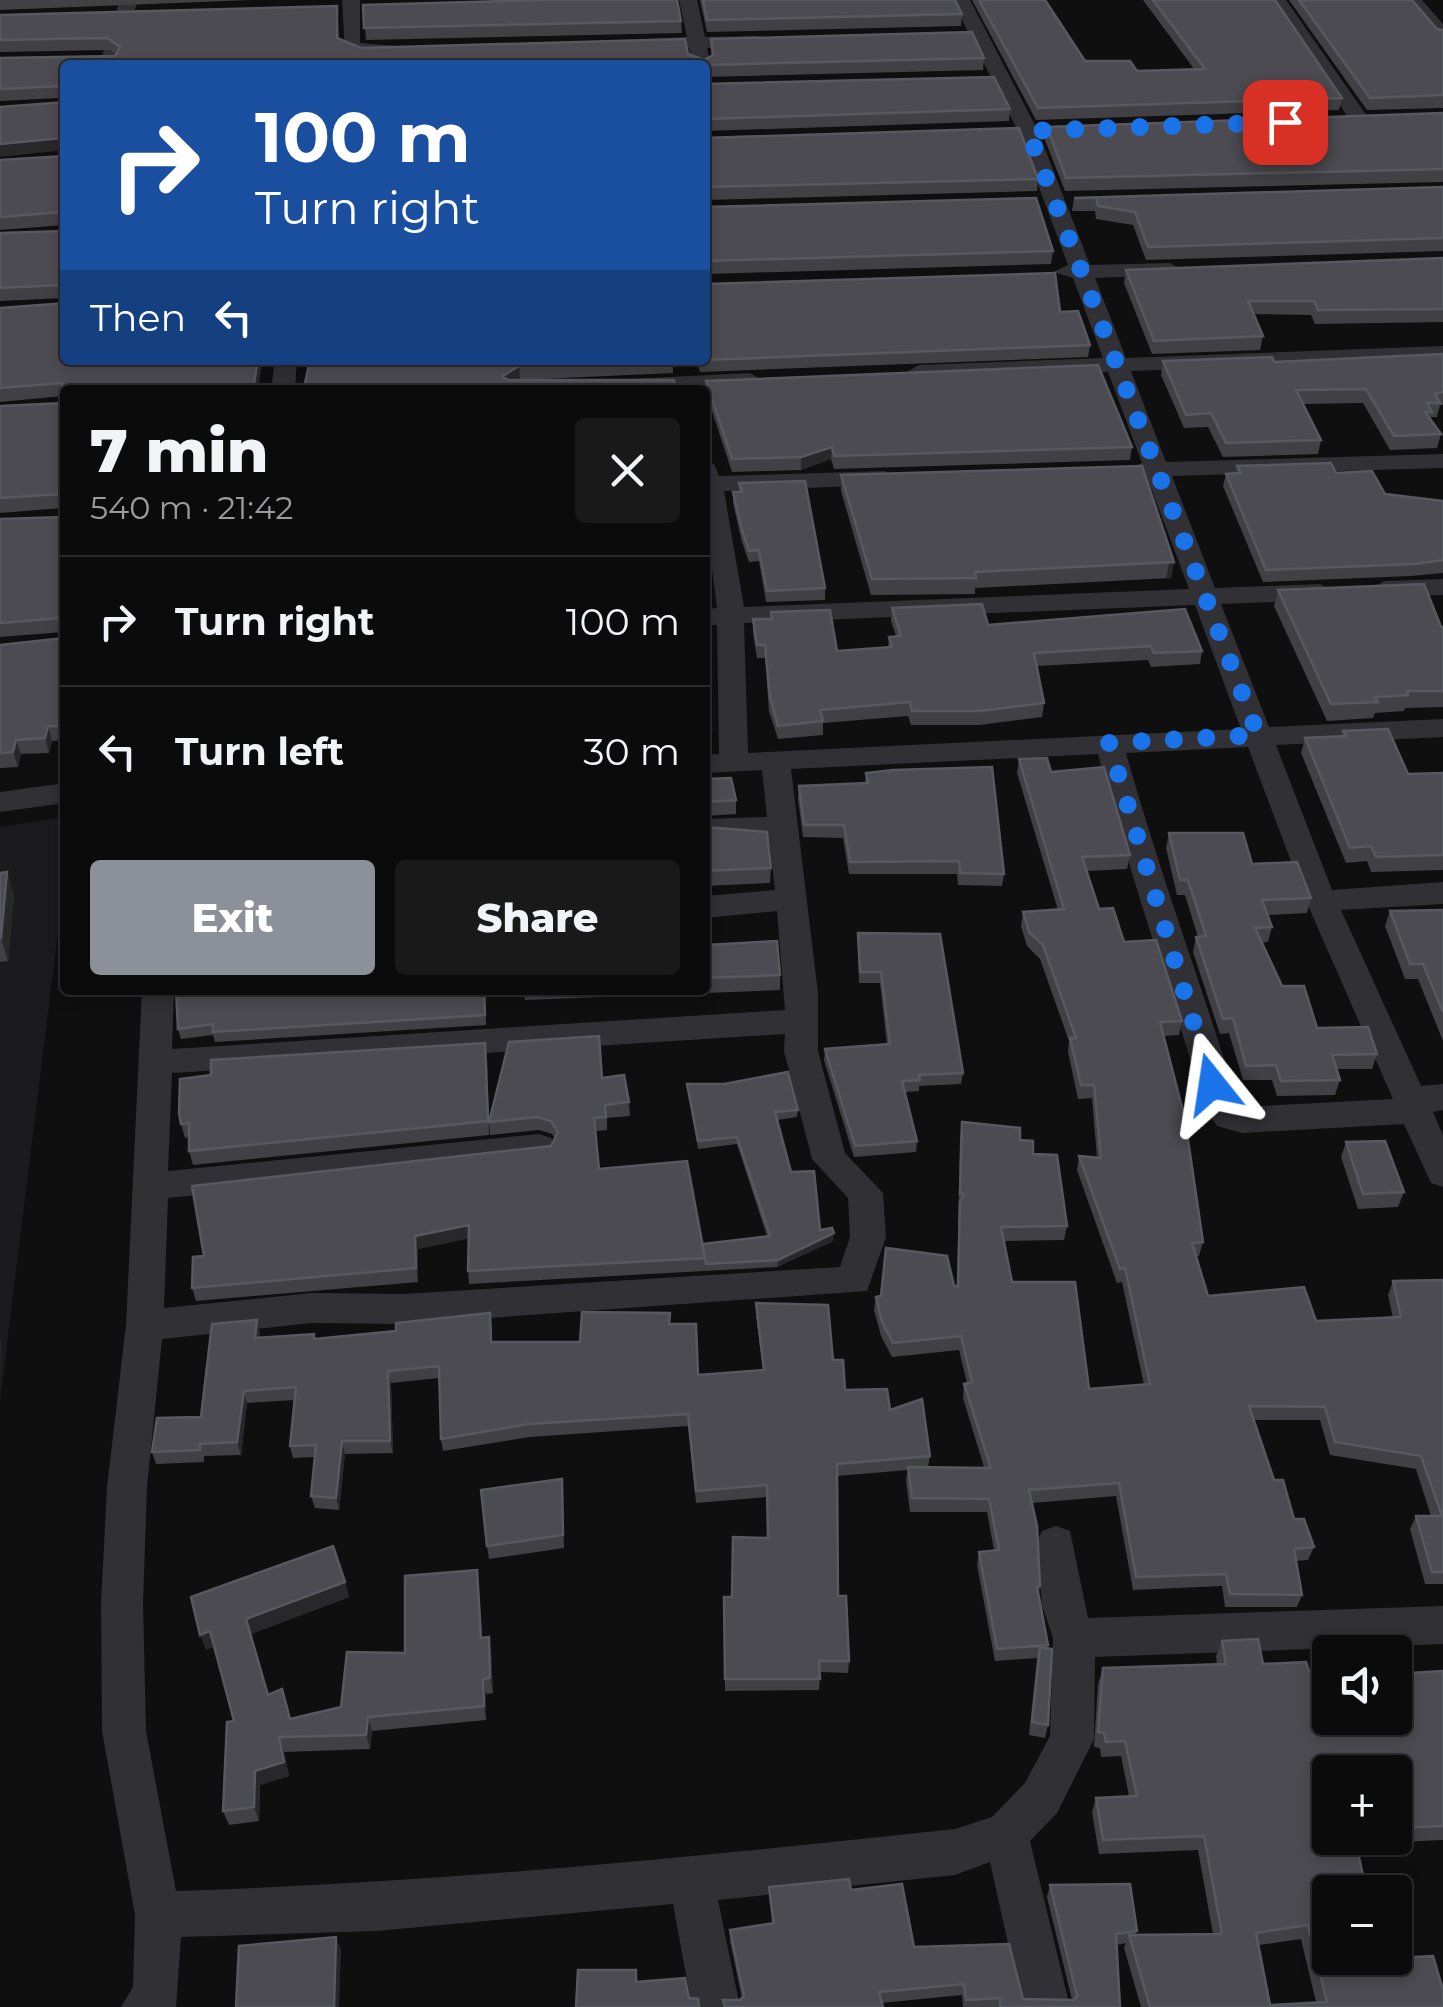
<!DOCTYPE html>
<meta charset="utf-8">
<style>
:root{--surface:#0b0b0c;--page:#19191a;--text:#f1f3f6;--muted:#9a9b9d;--line:#2b2b2d;--accent:#8c9099}
body{margin:0;font-family:Montserrat,sans-serif;background:var(--page);color:var(--text);height:100vh;display:flex;flex-direction:column;font-size:38px;white-space:nowrap}
*{box-sizing:border-box;margin:0}
p{font-size:32px;color:var(--muted)}
.icon{flex:none;width:55px;height:55px;fill:none;stroke:currentColor;stroke-width:2;stroke-linecap:round;stroke-linejoin:round}
.map{position:relative;flex:1;overflow:hidden}
.sheet{position:absolute;left:60px;top:385px;width:650px;height:610px;display:flex;flex-direction:column;background:var(--surface);border-radius:10px;box-shadow:0 5px 15px #0003,0 0 0 2px var(--line)}
.sheet>*{flex:none}
.top-card{position:absolute;left:60px;top:60px;width:650px;height:305px;border-radius:10px;box-shadow:0 5px 15px #0003,0 0 0 2px var(--line);background:#1a4fa0;color:#fff;overflow:hidden}
.controls{position:absolute;left:1312px;top:1635px;display:grid;gap:20px}
.controls a{display:grid;place-items:center;width:100px;height:100px;border-radius:10px;background:var(--surface);box-shadow:0 5px 15px #0003,0 0 0 2px var(--line);font-size:50px}
.pin{position:absolute;display:grid;place-items:center;width:85px;height:85px;color:#fff;margin:-42px;border-radius:20px;box-shadow:0 5px 15px #0006}
.me{position:absolute;width:110px;margin:-55px;rotate:345deg;stroke-linejoin:round;filter:drop-shadow(0 0 8px #0008)}
.turn{display:flex;align-items:center;gap:35px;height:210px;padding:0 30px;font-size:45px}
.turn .icon{width:130px;height:130px;stroke-width:2.5}
.turn b{display:block;font-size:70px;line-height:85px}
.then{display:flex;align-items:center;height:95px;padding:0 30px;background:#0003;gap:20px;font-size:38px}
.round{display:grid;place-items:center;flex:none;width:105px;height:105px;border-radius:10px;background:var(--page)}
.headline{display:flex;align-items:center;justify-content:space-between;height:170px;padding:0 30px}
h1{font-size:60px;font-weight:800;line-height:75px}
.button{display:flex;gap:20px;margin-top:auto;padding:20px 30px}
.button a{flex:1;height:115px;border-radius:10px;background:var(--accent);color:#fff;font-size:40px;font-weight:800;line-height:115px;text-align:center}
.button a+a{background:var(--page);color:var(--text)}
ul{padding:0;list-style:none}
li{display:flex;align-items:center;gap:30px;height:130px;padding:0 30px;border-top:2px solid var(--line)}
li div{flex:1}
li b{display:block;font-size:38px}
li em{font-style:normal}
.map>svg:first-child{display:block}
</style>
<div class="map">
<svg width="1443" height="2007" viewBox="0 0 1443 2007">
<rect width="100%" height="100%" fill="#0f0f10"/>
<path fill="#1b1b1d" d="M65 817V875L0 1401V827Z"/>
<g fill="none" stroke-linecap="round" stroke-linejoin="round">
<path fill="#303035" fill-rule="evenodd" d="M120 0H138L117 65H99Z
M342 0H360V43L397 46V54L345 52Z
M679 0H697L705 37 756 36 765 41 756 46 707 48 710 64 705 69 692 65 689 48H639L636 44 645 39 687 37Z
M952 0H970L1038 131 1090 265 1170 263 1181 269 1170 275 1095 278 1126 358 1443 346V360L1131 371 1166 462 1443 454V468L1172 476 1215 588 1320 584 1333 592 1320 600 1221 604 1269 727 1443 719V737L1276 745 1332 890 1443 882V904L1341 910 1421 1086 1443 1084V1110L1433 1112 1443 1135V1187L1431 1183 1404 1124 1242 1133 1217 1126 1205 1108C1170 989 1129 873 1098 754L791 769 818 993V1051L845 1153 883 1193 886 1237 867 1291 404 1324 312 1323 162 1339 147 1487 143 1603 146 1731 176 1891C437 1883 696 1857 955 1829L992 1817 1025 1783 1050 1736 1053 1638 1042 1605 1036 1544 1042 1531 1056 1526 1070 1531 1088 1618 1443 1606V1644L1095 1657 1094 1739 1057 1813 1030 1841 1070 2007H1022L990 1862 955 1875 718 1900 740 2007H692L673 1904 376 1931 181 1937 176 2007H121L133 1987 135 1915 102 1731 101 1603 107 1487 126 1325 142 990H174L172 1049 785 1010 777 911 705 918V896L775 890 769 837 705 839V819L767 817 762 770 705 773V755L719 754 717 625H705V609L717 608 705 514V462L714 464 719 476 885 471 897 478 885 485 724 491 744 607 1189 589 1147 477 1130 475 1127 470 1142 463 1108 372 919 379 907 372 919 365 1103 358 1073 278 1053 272 1068 265 1018 131ZM1195 605 1241 729 748 753 744 623ZM1248 747 1306 901 1393 1099 1242 1107 1238 1103C1202 986 1159 871 1126 753ZM785 1034 784 1051 812 1159 848 1198 850 1237 840 1267 404 1294 312 1293 164 1308 168 1198 539 1160 551 1156 556 1147 551 1138 539 1134 168 1171 172 1073Z
M1268 0H1286L1369 119 1366 123H1352Z
M1404 0H1422L1443 24V40L1437 39Z
M275 360H297L295 390H271Z
M750 373 762 380 758 385 620 390 617 386 629 379Z
M1443 579V595L1384 597 1371 589 1384 581Z
M65 783V803L0 812V792Z"/>
</g>
<path fill="#404045" fill-rule="evenodd" d="M0 0H251L0 10Z
M700 0H955L962 14 961 26 707 32Z
M972 0H1045L1085 61 1137 71 1194 69 1143 0H1275L1342 98 1339 110 1036 120Z
M1289 0H1412L1437 29 1443 30V108L1367 110Z
M363 5 681 21 682 33 366 40Z
M337 6 339 39 361 48 688 54 704 60 712 55 711 39 984 58 983 70 705 77V65L0 101V58L115 56 116 54 110 50 0 52V15Z
M705 84 1010 109 1009 121 705 131Z
M1443 113V182L1065 191 1045 140 1047 127Z
M705 138 1038 179 1037 191 705 200Z
M65 156V298L0 301V233L65 231 64 225 0 230V160Z
M1443 187V251L1146 260 1133 225 1096 219 1095 211H1072L1074 198Z
M705 207 1053 251 1051 264 707 274 706 261H705Z
M1443 258V322L1315 324 1311 315 1254 314 1263 336 1260 350 1152 354 1124 283 1126 270Z
M0 308 65 360H262L258 389 304 388 310 360H673V373L518 380 675 390H65V740L52 741 49 753 21 754 18 767 0 768V645L65 638 64 632 0 637V519L64 517 63 508 0 513V406L64 403 63 396 0 402Z
M1060 312 1090 345 1088 357 700 372 696 360Z
M1443 354V405H1440L1437 417H1431L1430 419 1441 434 1437 448 1390 450 1363 403 1302 404 1321 440 1318 454 1223 457 1208 427 1184 428 1161 375 1163 361 1274 362Z
M706 381 1132 447 1130 460 834 469 831 459 801 470 732 472 706 393Z
M1237 466 1336 473 1385 494 1443 501V573L1411 576 1263 582 1223 486 1226 474 1236 473Z
M841 475 1174 562 1171 578 975 588V594L871 595 841 491Z
M739 483 825 588V600L766 602 759 561 749 562 742 542 733 503V492H739Z
M1278 590 1443 627V707L1405 708 1404 711 1375 713 1373 718 1327 721 1274 606Z
M892 608 988 625 1202 651 1200 664 1151 667 1148 660 1037 666 1044 703 1042 717 979 725H911L908 716 823 723V735L778 739 769 711 765 658H757L753 633V619H771V612L837 651 888 647 889 637 896 636 891 621Z
M705 679 711 729 712 744H705Z
M1343 731 1408 774 1443 773V870L1371 872 1367 861 1346 863 1301 753 1305 738 1341 737Z
M1019 759 1051 772 1130 855 1127 869 1087 871 1099 909 1182 1021 1179 1035 1164 1036 1203 1242 1199 1256H1196L1208 1296 1316 1321 1393 1318 1388 1295 1393 1281 1443 1284V1584H1425L1410 1529 1416 1516H1431L1416 1469 1330 1455 1320 1420H1254L1274 1480 1294 1519 1314 1547 1308 1560 1296 1561 1302 1595 1297 1607H1225L1222 1586 1133 1590 1116 1496 1032 1503 1040 1586 1038 1596 1048 1645V1725L1045 1738 1029 1735 1037 1658 995 1661 977 1565 979 1552 994 1550 987 1512H910L906 1480 908 1470 837 1476 838 1596 849 1661 848 1673 820 1672 819 1690 725 1691 724 1597H732L767 1538V1497L696 1503 688 1426 530 1437 443 1451 441 1439 439 1378 391 1383 393 1453 345 1454 339 1510 315 1508 311 1496 315 1457 293 1458 290 1446 295 1400 247 1403 241 1455 204 1456V1462L156 1464 152 1452 201 1417 260 1332V1338L315 1339 492 1326V1342H580L670 1324 698 1375 763 1370 756 1315V1303L833 1360 845 1390 890 1410 930 1456 928 1467H984L963 1398 964 1384 967 1383 959 1350 892 1357 881 1336 874 1310 876 1297 957 1286 960 1136 962 1122 1020 1140 1033 1154 1067 1226 1064 1240 1004 1241 1012 1282 1089 1389 1144 1385 1122 1282 1117 1283 1077 1170 1079 1156 1097 1157 1092 1098 1078 1099 1068 1052 1069 1041 1040 959 1027 946 1021 926 1023 912 1058 910 1017 773Z
M866 773 1004 874 1002 886 958 885 957 874H849L843 838 803 837 798 799 799 786 865 783Z
M705 779 736 800V814L705 816Z
M705 827 771 868 770 883 705 886Z
M1169 833 1252 864 1311 898 1307 913 1268 915 1272 927 1268 942 1261 943 1282 986 1317 1028 1377 1054 1372 1069H1336L1340 1080 1335 1095 1277 1096 1272 1080H1243L1229 1033 1220 1034 1193 952 1196 937H1198L1185 895H1177L1166 848Z
M7 872 14 895 8 961 0 962V873Z
M1443 910V1041L1418 979H1405L1385 926 1390 911Z
M858 933 963 1073 961 1084 919 1086V1091L905 1092 917 1141 916 1152 854 1157 824 1060 825 1049 887 1044 880 983H859Z
M705 937 706 945 780 975V990L525 1000 524 990H705Z
M176 990H485L486 1025 215 1042 213 1035 181 1039 178 1029Z
M487 1057 489 1121 602 1078 629 1102 630 1116 607 1118V1130L596 1131 599 1169 702 1244 767 1236 737 1144 698 1149 687 1084 798 1110 797 1117 777 1120 791 1172 820 1230 833 1241 777 1267 469 1284 468 1271 469 1238 418 1249V1282L196 1301 192 1288 204 1256 551 1146 555 1138 552 1134 539 1130 490 1135 489 1124V1135L193 1165 189 1151V1137L185 1138 181 1124Z
M1346 1142 1404 1192 1398 1207 1358 1209 1341 1157Z
M562 1479 564 1548 489 1559 487 1546Z
M477 1570 482 1637 491 1651 493 1693 486 1694V1720L372 1731 370 1749 284 1752 289 1776 260 1785 259 1821 229 1825 223 1811 234 1721 214 1646 206 1650 345 1582 349 1597 251 1634 268 1694 291 1719 341 1707 405 1653Z
M1222 1641 1263 1664 1309 1671 1330 1718 1443 1671V1840L1356 1844 1364 1881 1358 1892H1330L1355 1960 1443 2007H1141L1124 1948 1126 1943 1117 1945 1120 2007H963L962 1995 881 2003 883 2007H723V2000H740L742 1998 730 1941V1930L772 1923 769 1898V1887L851 1890 914 1947 1023 1999 1072 2000 1047 1897 1050 1885 1137 1931 1135 1935 1213 1934 1198 1850 1099 1854 1092 1812 1096 1798 1129 1796 1121 1756 1101 1757 1100 1748 1094 1747 1098 1684 1103 1668 1217 1664 1216 1656ZM1395 1772V1838H1330ZM1301 1939 1316 2002 1270 2005 1259 1945Z"/>
<path fill="#28282b" d="M62 138 65 150 0 157V144Z
M258 360H262L258 390H253Z
M519 366 520 379 504 389 503 376Z
M832 447 831 459 801 470V457Z
M1174 562 1171 578 1166 579 1169 563Z
M48 726 52 741 49 753 45 738Z
M16 740 21 754 18 767 13 752Z
M7 872 14 895 8 961 1 938Z
M485 1043 487 1057 489 1135 488 1121Z
M469 1225 471 1238 418 1249V1282L416 1268 415 1236Z
M834 1233 833 1241 777 1267 778 1260Z
M257 1320 260 1332 259 1351 255 1338Z
M0 1339 1 1342 0 1386Z
M388 1371 391 1383 393 1453 390 1441Z
M244 1391 247 1403 241 1455 237 1442Z
M342 1441 345 1454 339 1510 336 1498Z
M477 1570 479 1585 483 1652 481 1638Z
M345 1582 349 1597 251 1634 272 1709 246 1619Z
M210 1631 216 1646 206 1650 200 1635Z
M489 1637 491 1651 493 1693 490 1678Z
M483 1679 486 1694V1720L484 1706Z
M368 1717 372 1731 370 1749 366 1735Z
M279 1737 284 1752 289 1776 260 1785 259 1821 254 1807 255 1771Z
M336 1937 341 1950 339 2007H334Z"/>
<path fill="#4b4b51" stroke="#585960" stroke-width="2.5" fill-rule="evenodd" d="M543 0H677L681 21 364 28 363 5Z
M703 0H955L962 14 707 20Z
M979 0H1045L1085 61H1130L1137 71 1205 69 1153 0H1275L1342 98 1038 108Z
M1299 0H1412L1437 29 1443 30V95L1370 98Z
M337 6V38L361 48 685 39 688 54 704 60 713 55 711 39 972 32 984 58 705 65H65V98L62 86 0 89V58L115 56 120 47 107 38 0 40V15Z
M994 77 1010 109 705 119V84Z
M65 102V300L62 285 0 288V233L65 231 62 212 0 217V160L65 156 62 138 0 144V107Z
M1443 113V169L1066 178 1047 127Z
M1019 128 1038 179 705 187V138Z
M1443 187V238L1148 247 1135 212 1098 206 1096 198H1074Z
M1036 198 1053 251 706 261 705 207Z
M1443 258V309L1318 310 1314 301H1248L1263 336 1154 341 1126 270Z
M1055 273 1060 312 1078 311 1090 345 705 360 707 284Z
M65 303V360H258L253 389 304 388 310 360H664L519 366 503 376 507 380H674L675 390H65V726H48L45 738 16 740 13 752 0 753V645L65 638 61 618 0 623V519L64 517 61 494 0 498V406L64 403 62 383 0 388V308Z
M1443 354V392L1435 394 1440 403H1427L1432 412H1425L1441 434 1394 436 1366 389 1296 390 1321 440 1226 443 1211 413 1186 415 1163 361 1272 357 1274 362Z
M1098 365 1132 447 834 456 832 447 801 457 732 459 706 381Z
M1331 463 1336 473 1372 471 1385 494 1443 501V560L1415 564 1266 570 1226 474 1241 473 1237 466Z
M1142 466 1174 562 975 572 976 578 872 579 841 475Z
M805 481 825 588 767 591 759 550 749 551 742 530 733 492H742L739 483Z
M1424 584 1441 627H1443V691H1407L1408 695 1375 697 1378 702 1331 704 1278 590Z
M982 604 988 625 1185 609 1202 651 1154 653 1151 646 1034 653 1044 703 981 711H912L910 702 820 710 823 721 778 726 770 697 765 645H757L753 619H772L771 612 830 610 837 651 892 647 889 637 901 636 892 608Z
M705 679 711 729H705Z
M1388 729 1408 774 1443 773V855L1376 857 1371 846 1350 848 1305 738 1346 736 1343 731Z
M1047 758 1051 772 1104 767 1130 855 1082 857 1099 909 1113 908 1124 942 1156 940 1182 1021 1160 1022 1185 1119 1203 1242 1192 1243 1208 1296 1304 1287 1316 1321 1401 1317 1393 1281 1442 1280 1443 1284V1572H1432L1416 1516H1442L1421 1456 1335 1442 1325 1407 1249 1406 1274 1480H1283L1294 1519H1304L1314 1547 1294 1549 1302 1595 1230 1594 1226 1574 1136 1577 1119 1483 1029 1490 1037 1526 1040 1586 1037 1587 1048 1645 997 1649 979 1552 999 1550 989 1499 912 1498 908 1467 991 1468 964 1384 972 1382 961 1336 893 1343 882 1322 876 1297 881 1296 886 1248 947 1256 954 1286H958L960 1202 964 1194H960L962 1122 1020 1128V1140L1033 1141V1154L1057 1155 1067 1226 1001 1227 1012 1282H1075L1089 1389 1150 1384 1125 1268 1120 1269 1079 1156 1101 1158 1094 1085H1081L1070 1038H1076L1043 945 1029 932 1023 912 1064 909 1019 759Z
M992 767 1004 874 960 873 959 861 850 862 844 825H804L799 786 868 783 866 773 893 770Z
M731 778 736 800 705 802V779Z
M705 827 767 832 771 868 705 871Z
M1169 833H1243L1252 864 1297 862 1311 898 1262 900 1272 927 1255 928 1282 986H1304L1317 1028 1368 1027 1377 1054 1332 1055 1340 1080 1281 1081 1276 1065 1246 1066 1233 1018 1223 1019 1196 937 1206 936 1188 880H1180Z
M7 872 1 938H0V873Z
M1443 910V1012L1423 964H1410L1390 911Z
M858 933 940 934 963 1073 919 1075 920 1080 902 1081 917 1141 855 1146 825 1049 890 1044 881 972H860Z
M705 937 706 945 777 941 780 975 705 978Z
M176 990H484L485 1015 213 1032V1024L178 1029Z
M599 1036 602 1078 624 1075 629 1102 605 1105 606 1117 594 1118 599 1169 687 1161 705 1258 468 1271 469 1225 415 1236 416 1268 192 1288 193 1257 204 1256 192 1186 551 1146 558 1132 551 1121 537 1117 489 1122 509 1042Z
M485 1043 488 1121 189 1151V1123L181 1124 179 1113 180 1079 211 1075V1060Z
M788 1072 798 1110 775 1112 791 1172 814 1171 820 1230 832 1228 834 1233 778 1260 706 1264 702 1244 770 1236 737 1137 698 1141 687 1084H724Z
M1385 1141 1404 1192 1363 1194 1346 1142Z
M756 1303 828 1305 833 1360H843L845 1390 887 1389 890 1410 922 1399 930 1456 837 1464 838 1596H846L849 1661H819L820 1679H725L724 1597H732L733 1537 768 1538 767 1485 696 1491 688 1414 529 1424 441 1439 439 1366 388 1371 390 1441H342L336 1498 311 1496 316 1445 290 1446 296 1387 244 1391 237 1442 200 1444V1450L152 1452 157 1418 201 1417 212 1324 257 1320 255 1338 314 1334V1339L396 1331V1323L490 1313 491 1342H580L582 1312 670 1313 669 1324H696L698 1375 764 1370Z
M562 1479 563 1535 487 1546 481 1490Z
M333 1546 345 1582 246 1619 268 1695 282 1689 290 1719 341 1707 347 1652 405 1653V1576L477 1570 481 1638 489 1637 490 1678 483 1679 484 1706 368 1717 366 1735 279 1737 284 1762 255 1771 254 1807 223 1811 227 1722 234 1721 210 1631 200 1635 191 1597Z
M1258 1639 1263 1664 1306 1662 1309 1671 1330 1670V1718H1395V1674L1443 1671V1826L1395 1828V1772H1330V1838H1355L1364 1881 1349 1880 1351 1892H1330V1958H1354L1355 1960 1433 1956 1443 1990V2007H1150L1129 1935 1222 1934 1204 1836 1103 1840 1096 1798 1137 1796 1125 1741 1106 1742 1104 1733 1098 1732 1103 1668 1226 1664 1222 1641ZM1308 1925 1327 2002 1270 2005 1256 1933Z
M1040 1647 1052 1649 1048 1725 1032 1722Z
M849 1879 851 1890 902 1884 914 1947 1009 1944 1023 1999 1074 2000 1077 1996 1050 1885 1130 1884 1137 1931 1116 1934 1120 2007H1000V1998L966 2000 964 1984 879 1992 883 2007H725L723 2000H740L744 1996 730 1930 774 1923 769 1887Z
M336 1937 334 2007H236L239 1946Z
M578 1970H636V1982L685 1978 689 1998 698 1999 699 2007H576Z"/>
<g fill="none" stroke-linecap="round" stroke-linejoin="round">
<path stroke="#1a73e8" stroke-width="18" stroke-dasharray="0 32.4" d="M1212 1084 1109 743 1258 735 1028 131 1285 122"/>
</g>
</svg>
<div class="controls">
<a><svg class="icon" aria-label="sound" viewBox="0 0 24 24"><path d="M4 9h4l5-4v14l-5-4H4zM17 9q2 3 0 6"/></svg></a>
<a>+</a>
<a>−</a>
</div>
<div class="pin" style="left:1285px;top:122px;background:#d93025"><svg class="icon" aria-label="arrive" viewBox="0 0 24 24"><path d="M6 21V4h12l-3 4 3 4H6"/></svg></div>
<svg class="me" style="left:1212px;top:1084px" viewBox="-20 -20 40 40"><path d="M0-17L14 15 0 8-14 15z" fill="#1a73e8" stroke="#fff" stroke-width="4"/></svg>
<div class="top-card">
<div class="turn"><svg class="icon" aria-label="right" viewBox="0 0 24 24"><path d="M7 20v-9h11M14 6l5 5-5 5"/></svg><div><b>100 m</b>Turn right</div></div>
<div class="then">Then<svg class="icon" aria-label="left" viewBox="0 0 24 24"><path d="M17 20v-9H6M10 6l-5 5 5 5"/></svg></div>
</div>
<section class="sheet">
<div class="headline"><div><h1>7 min</h1><p>540 m · 21:42</p></div><a class="round"><svg class="icon" aria-label="close" viewBox="0 0 24 24"><path d="M6 6l12 12M18 6L6 18"/></svg></a></div>
<ul>
<li><svg class="icon" aria-label="right" viewBox="0 0 24 24"><path d="M7 20v-9h11M14 6l5 5-5 5"/></svg><div><b>Turn right</b></div><em>100 m</em></li>
<li><svg class="icon" aria-label="left" viewBox="0 0 24 24"><path d="M17 20v-9H6M10 6l-5 5 5 5"/></svg><div><b>Turn left</b></div><em>30 m</em></li>
</ul>
<div class="button"><a>Exit</a><a>Share</a></div>
</section>
</div>
